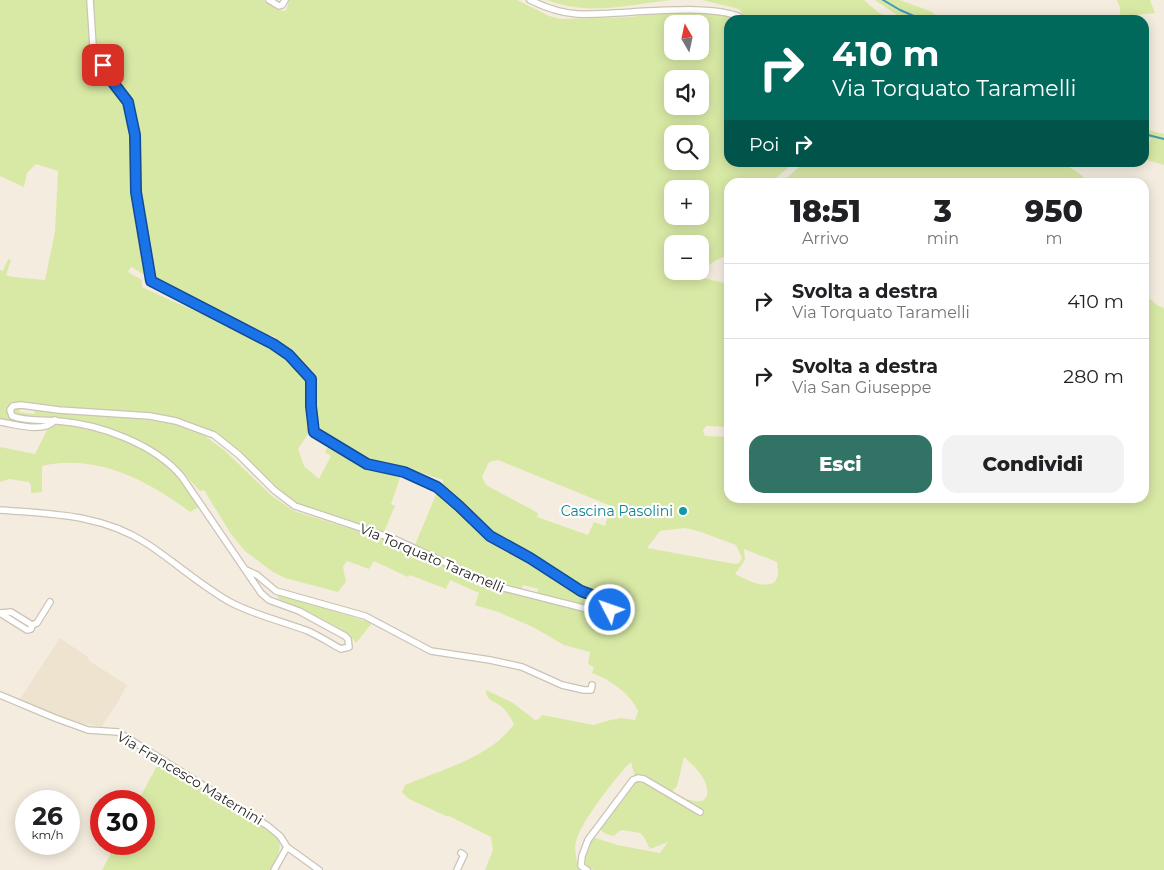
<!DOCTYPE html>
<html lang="it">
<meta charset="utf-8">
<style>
:root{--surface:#fff;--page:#f2f2f2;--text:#202124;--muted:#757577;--line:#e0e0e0;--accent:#317466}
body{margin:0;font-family:Montserrat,sans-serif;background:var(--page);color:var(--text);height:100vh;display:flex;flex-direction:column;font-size:19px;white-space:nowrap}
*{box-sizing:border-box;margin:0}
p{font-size:16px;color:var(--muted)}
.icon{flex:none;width:28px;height:28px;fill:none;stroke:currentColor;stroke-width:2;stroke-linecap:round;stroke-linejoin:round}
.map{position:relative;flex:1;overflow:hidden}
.side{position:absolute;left:724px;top:178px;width:425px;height:325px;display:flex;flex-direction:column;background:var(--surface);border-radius:15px;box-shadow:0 2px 12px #0003}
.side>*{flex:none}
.banner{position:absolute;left:724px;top:15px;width:425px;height:152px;border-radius:15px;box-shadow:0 2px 12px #0003;background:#00695c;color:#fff;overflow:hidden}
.needle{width:32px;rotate:351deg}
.fabs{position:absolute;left:664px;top:15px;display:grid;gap:10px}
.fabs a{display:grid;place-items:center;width:45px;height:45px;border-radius:10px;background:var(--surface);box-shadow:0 2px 12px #0003;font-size:25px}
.speed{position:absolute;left:15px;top:790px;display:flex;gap:10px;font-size:25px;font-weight:700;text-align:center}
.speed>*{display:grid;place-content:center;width:65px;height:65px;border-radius:50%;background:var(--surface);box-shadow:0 2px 12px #0003;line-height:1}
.speed small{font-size:12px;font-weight:400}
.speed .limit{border:8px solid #d22;background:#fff;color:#111}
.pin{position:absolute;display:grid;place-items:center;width:42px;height:42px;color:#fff;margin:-21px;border-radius:10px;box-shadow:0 2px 8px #0006}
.me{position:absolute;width:55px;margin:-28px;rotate:311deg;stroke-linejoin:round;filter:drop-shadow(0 0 4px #0008)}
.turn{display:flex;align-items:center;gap:18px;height:105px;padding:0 25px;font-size:22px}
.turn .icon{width:65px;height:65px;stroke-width:2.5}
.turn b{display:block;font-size:35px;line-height:42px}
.then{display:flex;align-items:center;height:48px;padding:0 25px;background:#0003;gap:10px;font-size:19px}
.eta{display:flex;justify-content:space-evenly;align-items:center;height:85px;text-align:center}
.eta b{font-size:30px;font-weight:800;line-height:35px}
.button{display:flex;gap:10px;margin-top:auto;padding:10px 25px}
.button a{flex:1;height:58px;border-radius:15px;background:var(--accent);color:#fff;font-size:20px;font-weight:800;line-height:58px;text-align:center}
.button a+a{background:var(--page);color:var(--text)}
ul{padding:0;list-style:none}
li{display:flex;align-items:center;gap:15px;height:75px;padding:0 25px;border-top:1px solid var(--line)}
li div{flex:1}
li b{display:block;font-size:19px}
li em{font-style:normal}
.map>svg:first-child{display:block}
</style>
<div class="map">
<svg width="1164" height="870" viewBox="0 0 1164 870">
<rect width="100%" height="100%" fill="#f4eddf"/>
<path fill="#eee3ce" d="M60 638 89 658 88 660 127 685 115 707 103 724V727L82 723 52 714 20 699Z"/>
<path fill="#d8e9a5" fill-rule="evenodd" d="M0 0H87L90 46 96 63 105 78 126 102 132 136 148 275H145L131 267 128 272 142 280V287C179 305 218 319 255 337 276 348 294 364 310 380L309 404 312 428 298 449 304 466 319 479 331 456 325 452 329 445 366 468 401 475 391 504 395 506 384 532 297 505 219 436 174 419 15 403 10 404 7 409 9 417 13 420 0 419V270L3 271 8 259 11 260 6 275 13 277 45 280 55 232 58 171 36 164 27 173 24 187 0 176Z
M92 0H263L278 10 286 11 289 0H517L549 16 561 19 631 17 696 8 731 15 736 20H729V162L794 163 771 182H729V254C718 260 703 264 703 278L729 284V427L706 426 703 431 705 436 729 437V498H1144V294L1157 305 1164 308V870H594L586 868C583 856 587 846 593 837L617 845 660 853 668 842 650 849 644 837 640 833 623 830 619 831 614 836 606 834 599 829 634 781 640 780C651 785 691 804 701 801 703 801 706 798 707 796 709 779 696 768 684 757L677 786 671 793 635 777 631 762C617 775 583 820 577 838 573 848 577 859 578 869L581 870H485L493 850 491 837 449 816H446L409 799 402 792 405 785C441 770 491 757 514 724 511 718 507 712 502 707 495 701 486 701 486 690L513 703 535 720 539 719 542 715 594 725 606 721 621 718 635 720 638 711C631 694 609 679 592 673L594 667 588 664 590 652 564 645 533 627 498 612 475 605 479 593 450 580 446 589 410 575 408 577 374 561 369 569 347 561 343 567 346 582 338 592 285 578 273 572 245 551 231 534 204 490 200 491C192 483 185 474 176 466 154 446 113 428 84 422 61 417 37 420 15 415L13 413 15 409 20 408 19 412 34 414 35 410 135 418 174 424 205 436 224 450 272 496 294 511 383 539 425 556 478 583 519 596 590 613 601 617 615 612 614 604 578 587 551 568 515 547 487 528 442 487 443 480 410 469 406 471 370 459 317 427 313 405 312 381 286 347 274 340 276 337 268 335 250 325 238 322 153 276 139 190 130 101 113 77 95 43ZM672 24H700V51H672ZM672 79H700V106H672ZM672 134H700V161H672ZM672 189H700V216H672ZM672 244H700V271H672ZM498 460 611 506 605 526 594 522 588 535 537 517 538 513 486 485 482 477 489 462ZM685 528 698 531 736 545 742 558 739 563 735 564 647 548 660 531ZM744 549 777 562 778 575 775 582C761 589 748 580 735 574L745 560Z
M547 0H673C626 4 594 17 547 0Z
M702 0H864L879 13 895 20H749L739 9Z
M875 0H900L932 12 941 20H904Z
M1117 0H1150L1155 13 1120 17V8Z
M1144 129 1164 134V165L1144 159 1151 138 1144 141Z
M805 162 1061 163C1070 167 1082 174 1088 182H782Z
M57 423C97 431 147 441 176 472 185 482 192 496 199 507L190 512C148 480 95 453 42 466V492L31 493V486L29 482 9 479 0 482V447L35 454 48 428Z
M437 492 450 501 480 531 497 543 529 560 584 596 585 601 600 606 603 602 607 604 606 609H596L537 594 538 589 523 585 521 590 496 584 415 545Z
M278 594 372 623 356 643C344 626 299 608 279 599L277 596Z
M159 762 278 837C283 849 276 859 270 870H102L116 844H144V801H138Z"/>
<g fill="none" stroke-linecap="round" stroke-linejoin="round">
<path stroke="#4099b7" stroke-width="2" d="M883 0 900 10 923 20
M1144 134 1164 139"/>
<g stroke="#cbc4b6" stroke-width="8">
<path id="minor" d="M90 0 93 46 111 80 128 101 135 135 136 192 149 258 151 281 262 337 289 355 311 379 314 432
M269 0 279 6 282 5 285 0
M530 0C544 7 562 13 577 14 618 16 718 0 745 20
M0 422C15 424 44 434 55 420
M0 510C51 514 101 514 146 543 175 562 200 585 230 602 254 615 282 621 308 631 319 636 330 643 341 649L349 647 348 639 345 636 299 611 269 600 261 593 182 477C155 444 99 424 58 421 43 419 26 422 12 416L10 410 13 406 21 405 59 410 150 416 176 421 214 435 239 455 274 490 295 506 394 539 496 586 603 613 610 610 612 605 609 600 600 598 581 591 530 558 490 536 459 506 437 487 404 472 367 465 311 430
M246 570 257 575 276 591 365 616 431 651 490 660 522 667 562 685 584 690H591L592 685
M0 613 27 630 31 629 32 625 11 612 1 613
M32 625 37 623 50 602
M0 695 55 718 88 730 118 732 268 826 280 836 287 847 319 870
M274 870 287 847
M457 870 464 855 461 853
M587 870 581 866 582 856 588 840 633 780 638 778 644 779 700 812"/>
</g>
<use href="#minor" stroke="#fff" stroke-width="5.5"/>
</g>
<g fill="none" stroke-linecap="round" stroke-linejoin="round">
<g stroke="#114b97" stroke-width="12">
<path id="route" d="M103 65 111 80 128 102 135 135 136 192 151 281 273 344 289 355 311 379V406L314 432 367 464 404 472 437 487 459 506 490 536 530 558 581 591 600 598 609 600 612 605 610 610"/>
</g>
<use href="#route" stroke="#1a73e8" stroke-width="9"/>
</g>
<circle fill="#0f9aa8" stroke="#fff" stroke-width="2" cx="683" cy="511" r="5"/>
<g text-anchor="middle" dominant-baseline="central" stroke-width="4.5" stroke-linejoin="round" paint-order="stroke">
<g font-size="14" fill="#0d838f" stroke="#fff" text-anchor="end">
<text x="673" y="511">Cascina Pasolini</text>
</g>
<g font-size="14" fill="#292621" stroke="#fff">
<text transform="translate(432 558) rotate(23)">Via Torquato Taramelli</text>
<text transform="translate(190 778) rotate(31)">Via Francesco Maternini</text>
</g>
</g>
</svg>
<div class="fabs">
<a><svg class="needle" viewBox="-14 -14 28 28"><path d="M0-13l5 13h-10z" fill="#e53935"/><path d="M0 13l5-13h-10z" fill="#757577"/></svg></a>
<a><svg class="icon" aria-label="sound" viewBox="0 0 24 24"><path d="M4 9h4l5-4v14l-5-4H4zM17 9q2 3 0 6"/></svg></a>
<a><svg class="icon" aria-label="search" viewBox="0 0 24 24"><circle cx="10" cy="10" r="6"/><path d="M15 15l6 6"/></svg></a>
<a>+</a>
<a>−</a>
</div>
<div class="speed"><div>26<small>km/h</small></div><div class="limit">30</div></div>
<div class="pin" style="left:103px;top:65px;background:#d93025"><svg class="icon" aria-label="arrive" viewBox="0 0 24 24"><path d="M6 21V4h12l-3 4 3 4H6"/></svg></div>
<svg class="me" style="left:610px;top:610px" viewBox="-20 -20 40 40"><circle r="17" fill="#1a73e8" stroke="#fff" stroke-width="3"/><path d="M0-11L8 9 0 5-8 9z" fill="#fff"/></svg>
<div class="banner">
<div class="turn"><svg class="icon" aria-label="right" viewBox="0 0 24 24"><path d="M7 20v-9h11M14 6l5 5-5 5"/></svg><div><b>410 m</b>Via Torquato Taramelli</div></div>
<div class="then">Poi<svg class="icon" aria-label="right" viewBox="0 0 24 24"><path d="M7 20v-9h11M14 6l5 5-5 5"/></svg></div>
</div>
<section class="side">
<div class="eta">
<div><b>18:51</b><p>Arrivo</p></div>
<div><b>3</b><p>min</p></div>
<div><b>950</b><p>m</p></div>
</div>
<ul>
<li><svg class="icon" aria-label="right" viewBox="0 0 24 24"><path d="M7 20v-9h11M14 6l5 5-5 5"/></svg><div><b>Svolta a destra</b><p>Via Torquato Taramelli</p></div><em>410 m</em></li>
<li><svg class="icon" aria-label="right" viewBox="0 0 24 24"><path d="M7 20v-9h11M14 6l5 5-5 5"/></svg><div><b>Svolta a destra</b><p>Via San Giuseppe</p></div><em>280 m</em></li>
</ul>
<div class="button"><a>Esci</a><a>Condividi</a></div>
</section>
</div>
